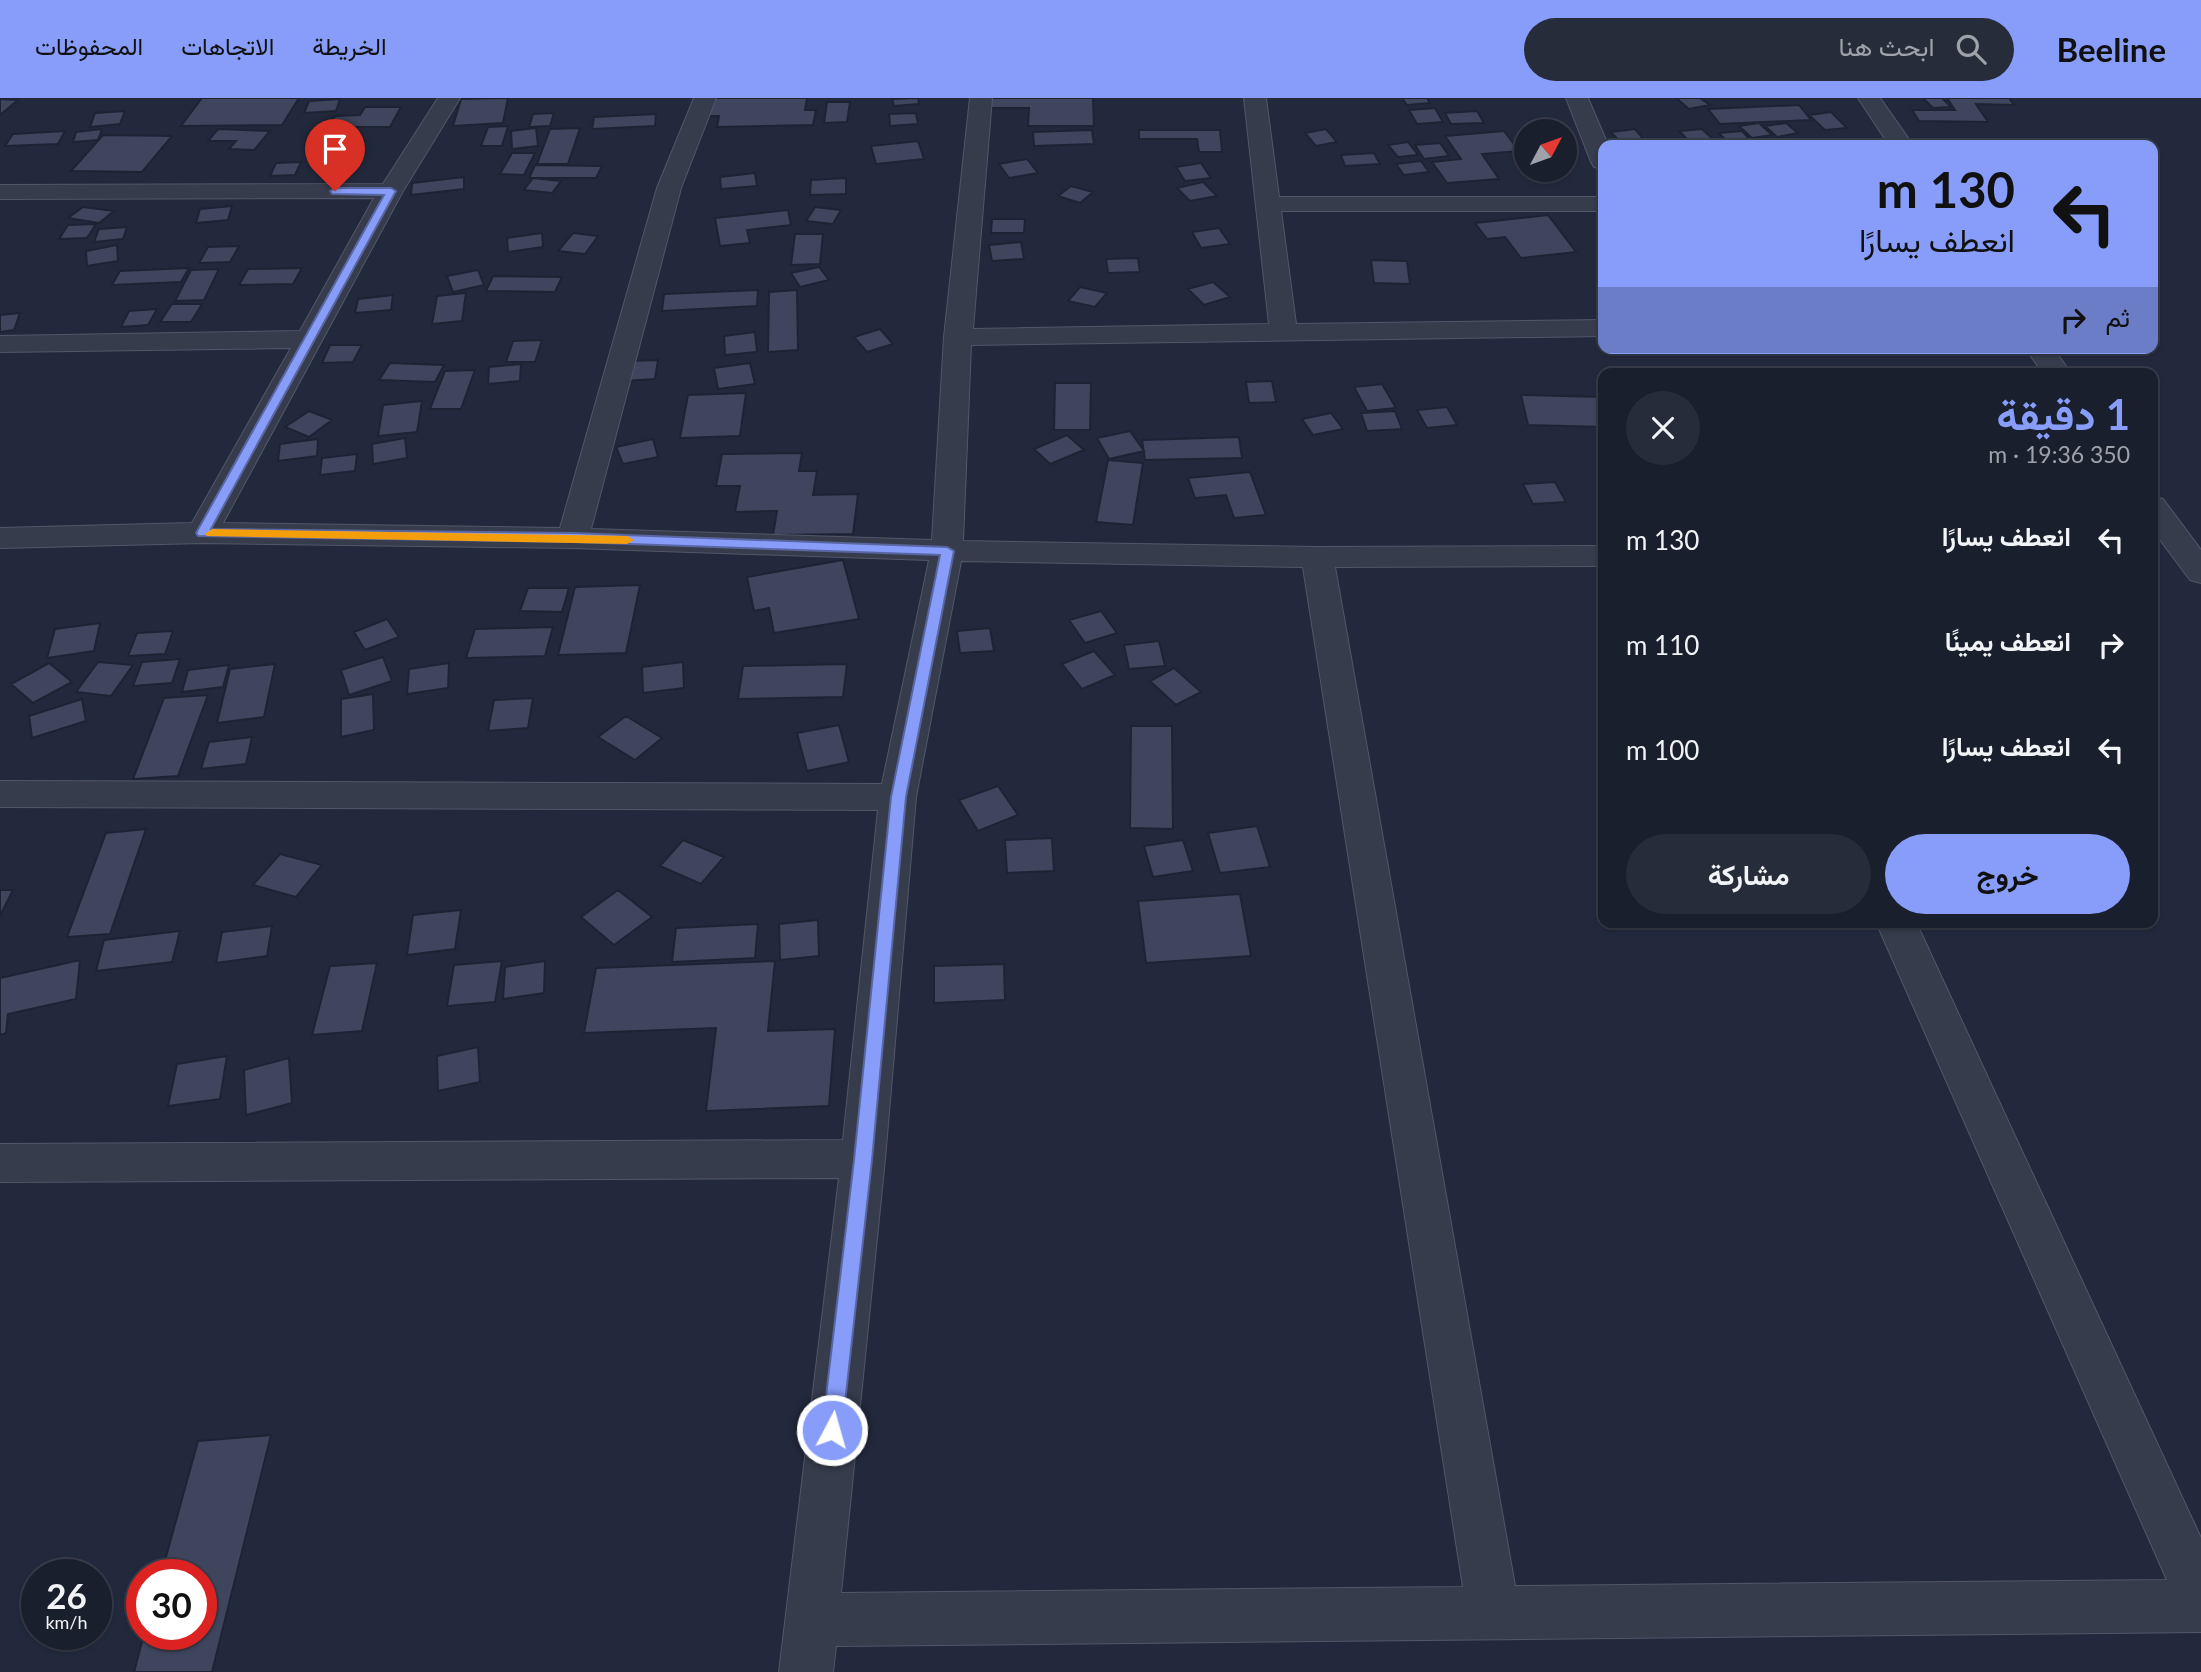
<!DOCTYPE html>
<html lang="ar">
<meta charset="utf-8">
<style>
:root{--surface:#1a1f2e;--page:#272c3a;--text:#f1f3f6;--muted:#9fa2aa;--line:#383d4a;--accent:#879df9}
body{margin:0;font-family:Lato,Vazirmatn,sans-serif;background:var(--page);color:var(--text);direction:rtl;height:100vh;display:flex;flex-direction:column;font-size:26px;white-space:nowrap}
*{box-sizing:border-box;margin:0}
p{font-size:23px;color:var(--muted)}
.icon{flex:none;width:38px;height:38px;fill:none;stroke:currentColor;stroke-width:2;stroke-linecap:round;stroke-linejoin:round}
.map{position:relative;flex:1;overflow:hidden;direction:ltr}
.panel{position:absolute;left:1598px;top:270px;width:560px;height:560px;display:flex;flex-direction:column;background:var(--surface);border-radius:14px;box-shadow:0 2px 5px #0004,0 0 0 2px var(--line);direction:rtl}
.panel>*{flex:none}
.top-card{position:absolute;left:1598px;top:42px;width:560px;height:214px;border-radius:14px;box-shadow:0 2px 5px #0004,0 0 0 2px var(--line);direction:rtl;background:#879df9;color:#111;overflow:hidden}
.needle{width:46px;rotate:49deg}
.tools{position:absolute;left:1514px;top:21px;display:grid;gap:14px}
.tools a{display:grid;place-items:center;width:63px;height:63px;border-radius:50%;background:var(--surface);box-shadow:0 2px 5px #0004,0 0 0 2px var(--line);font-size:35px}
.speed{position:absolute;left:21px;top:1461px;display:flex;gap:14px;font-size:35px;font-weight:700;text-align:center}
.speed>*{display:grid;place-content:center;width:91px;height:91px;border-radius:50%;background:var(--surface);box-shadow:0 2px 5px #0004,0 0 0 2px var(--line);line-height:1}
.speed small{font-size:18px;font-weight:400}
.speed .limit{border:10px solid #d22;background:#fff;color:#111}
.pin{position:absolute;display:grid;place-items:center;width:60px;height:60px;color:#fff;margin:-72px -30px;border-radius:50% 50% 50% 0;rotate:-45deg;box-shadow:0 0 7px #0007}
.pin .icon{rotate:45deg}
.me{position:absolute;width:77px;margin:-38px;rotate:6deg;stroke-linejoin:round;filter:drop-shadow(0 0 5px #0008)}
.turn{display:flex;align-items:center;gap:24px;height:147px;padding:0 28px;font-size:32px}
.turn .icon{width:91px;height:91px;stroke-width:2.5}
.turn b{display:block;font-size:49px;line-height:60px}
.then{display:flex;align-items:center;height:66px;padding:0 28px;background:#0003;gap:14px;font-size:26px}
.round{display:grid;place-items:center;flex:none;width:74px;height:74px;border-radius:37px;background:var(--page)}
.head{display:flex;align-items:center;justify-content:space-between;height:119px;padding:0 28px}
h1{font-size:42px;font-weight:700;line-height:52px;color:var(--accent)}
.button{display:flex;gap:14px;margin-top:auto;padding:14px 28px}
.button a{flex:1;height:80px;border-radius:42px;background:var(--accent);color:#111;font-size:28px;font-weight:700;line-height:80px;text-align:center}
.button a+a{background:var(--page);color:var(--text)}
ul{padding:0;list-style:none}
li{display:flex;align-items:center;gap:21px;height:105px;padding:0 28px}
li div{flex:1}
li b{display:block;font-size:26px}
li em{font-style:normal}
header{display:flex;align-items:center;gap:42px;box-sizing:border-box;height:98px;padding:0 35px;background:var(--accent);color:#111}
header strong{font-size:33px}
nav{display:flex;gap:38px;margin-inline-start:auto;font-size:24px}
.search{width:490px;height:63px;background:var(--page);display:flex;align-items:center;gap:18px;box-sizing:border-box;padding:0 24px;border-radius:38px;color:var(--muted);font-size:26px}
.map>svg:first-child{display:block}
</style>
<header>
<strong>Beeline</strong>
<div class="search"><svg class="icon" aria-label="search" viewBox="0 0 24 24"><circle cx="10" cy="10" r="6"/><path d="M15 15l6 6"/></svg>ابحث هنا</div>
<nav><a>الخريطة</a><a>الاتجاهات</a><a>المحفوظات</a></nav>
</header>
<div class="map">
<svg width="2201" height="1574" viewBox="0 0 2201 1574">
<rect width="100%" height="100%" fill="#23293d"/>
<path fill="#3f455d" stroke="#1e2334" stroke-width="2" d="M202 0H299L282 27 181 28Z
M508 0 503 25 453 28 461 1Z
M703 0H807L805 12H816L813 27 717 29 719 18H699Z
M918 0 919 6 894 8 892 1Z
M987 0H1093L1094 28H1028L1029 10H986Z
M1402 0H1427L1430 5 1407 7Z
M1676 0H1700L1710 7 1689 11Z
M1923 0H1942L1951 9 1933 10Z
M1947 0H2009L2014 7 1976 6 1988 24 1919 23 1912 12H1955Z
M0 1 18 2 0 17Z
M340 1 336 13 304 15 309 3Z
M827 4H850L847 24 824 25Z
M1799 7 1811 22 1720 26 1708 11Z
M365 9H401L390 29H328L335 18 360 17Z
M1435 10 1443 24 1417 26 1409 12Z
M125 13 120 26 90 29 95 15Z
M1477 13 1484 25 1451 26 1445 15Z
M1831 14 1847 30 1825 32 1809 17Z
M554 15 550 28 529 29 533 16Z
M916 15 918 26 890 28 889 16Z
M656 16 655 28 592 31 594 19Z
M1759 25 1772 37 1752 40 1739 28Z
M1786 25 1798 35 1777 39 1765 28Z
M508 28 502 48H481L488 29Z
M536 30 538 48 512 51 511 33Z
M580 30 568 66H537L550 31Z
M102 31 98 42 73 44 76 34Z
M218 31 270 33 254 52 229 51 236 43H208Z
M1326 31 1337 44 1316 48 1305 35Z
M1635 31 1645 43 1621 45 1611 34Z
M1702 31 1719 47H1693L1679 33Z
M1092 32 1094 46 1034 48 1033 34Z
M1139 32H1220L1222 54H1199L1197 41H1139Z
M65 33 58 46 5 48 13 36Z
M1504 33 1519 53 1482 56 1499 81 1447 85 1432 64 1461 61 1445 38Z
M1742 33 1755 47H1730L1719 35Z
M103 37 172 38 142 74 71 73Z
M918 43 924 61 876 66 871 48Z
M1408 44 1418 57 1398 59 1388 47Z
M1440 45 1449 58 1424 61 1415 47Z
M512 55H535L524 77 500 76Z
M1374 55 1380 66 1345 68 1341 57Z
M1027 61 1038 75 1009 80 999 66Z
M1421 63 1429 74 1404 77 1396 66Z
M301 64 295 77 270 78 276 65Z
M1201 65 1211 80 1185 83 1176 69Z
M535 67 602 68 596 80H529Z
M755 75 757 88 721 91 720 79Z
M464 79V91L411 97 412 85Z
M533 80 561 83 552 95 524 92Z
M846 80V96L810 97 811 82Z
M1203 84 1217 98 1190 103 1177 90Z
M1071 88 1093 94 1080 105 1058 98Z
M232 108 228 122 196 125 200 111Z
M83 109 114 113 99 125 68 120Z
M815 109 841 112 833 126 806 123Z
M788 112 791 127 747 132 750 145 720 148 715 120Z
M1548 117 1576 154 1521 160 1505 139 1487 141 1475 125Z
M992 121H1025L1024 135H991Z
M96 126 87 140 59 141 68 127Z
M127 129 123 141 94 144 99 131Z
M1219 130 1230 146 1201 150 1192 134Z
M542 135 543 149 508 154 507 140Z
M573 135 598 138 585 156 558 153Z
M795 136H823L820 166 791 167Z
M1021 144 1024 161 992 163 989 147Z
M117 147 118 163 87 168 86 153Z
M239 148 230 164 199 165 208 149Z
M1138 160 1140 174 1108 175 1106 161Z
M1371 162 1407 163 1410 186 1374 185Z
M819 169 829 182 800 189 791 175Z
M189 170 181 184 112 187 120 173Z
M302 170 293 186 239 187 248 171Z
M219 171 204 202 175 203 191 172Z
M478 172 484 187 453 194 447 178Z
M493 178 562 179 555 194 486 193Z
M1213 184 1230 199 1204 207 1188 191Z
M1080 189 1107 195 1095 209 1068 203Z
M758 192 757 208 662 213 664 196Z
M797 192 798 252 768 254 769 194Z
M466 195 462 223 432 226 437 198Z
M393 197 391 212 355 215 358 201Z
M172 206H202L191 224H160Z
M157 211 148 227 121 229 129 213Z
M20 215 14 232 0 234V217Z
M880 231 893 246 867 254 854 239Z
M755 234 757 254 725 257 724 238Z
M542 242 535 264H506L513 243Z
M330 247H362L353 264 322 265Z
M658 262 655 281 624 283 628 263Z
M390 265 444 267 435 284 379 282Z
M750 265 755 286 718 291 714 270Z
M521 266 520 283 488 286 489 269Z
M475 272 461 311H430L445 273Z
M1272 283 1276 304 1249 305 1246 284Z
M1055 285H1091L1090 332H1054Z
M1382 286 1396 310 1367 313 1354 289Z
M746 295 740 338 680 340 688 297Z
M1521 297 1603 299V329L1528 327Z
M422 303 417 334 378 338 383 307Z
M1447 309 1457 327 1427 330 1417 312Z
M309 313 332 322 309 339 285 329Z
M1395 313 1402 331 1367 333 1361 315Z
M1331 315 1343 331 1313 337 1302 321Z
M1130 333 1144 353 1109 361 1097 340Z
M1067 337 1084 352 1050 366 1034 351Z
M1239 339 1242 360 1145 362 1142 342Z
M405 340 407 360 373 366 372 346Z
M318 341 317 358 278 363 280 346Z
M653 341 658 359 623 366 616 349Z
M802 355 799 373H817L813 397 858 396 853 436 773 437 777 413 735 414 740 388H716L722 356Z
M357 356 355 373 320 377 322 360Z
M1108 362 1143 365 1133 427 1096 424Z
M1250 374 1266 417 1234 420 1226 397 1195 400 1188 380Z
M1555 384 1566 404 1533 406 1523 386Z
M843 462 859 521 774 535 769 510 754 513 747 479Z
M640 487 626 555 558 557 575 489Z
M528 490H569L562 514 520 513Z
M1101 513 1117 535 1085 545 1069 522Z
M387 521 399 539 365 552 354 534Z
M100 525 94 553 47 560 55 531Z
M553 529 545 558 466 560 475 531Z
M990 530 994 553 960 555 957 533Z
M173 533 165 556 128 558 137 535Z
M1159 543 1165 568 1129 571 1124 547Z
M1094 553 1115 577 1082 591 1062 566Z
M383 559 392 583 349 597 341 572Z
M180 561 172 585 133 588 142 564Z
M98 564 133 567 111 598 76 594Z
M683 564 684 590 643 595 642 569Z
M49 565 72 584 33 605 11 586Z
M449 565 448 590 407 596 409 571Z
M275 566 264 619 217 625 230 571Z
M847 566 843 599 738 601 743 568Z
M229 567 223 589 182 594 188 572Z
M1174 570 1201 594 1176 607 1150 583Z
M373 596 374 632 341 639V601Z
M208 597 178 678 133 681 164 600Z
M533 600 528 630 488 633 494 602Z
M82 601 86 623 32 640 29 618Z
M626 618 662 640 635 662 598 639Z
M839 627 849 664 807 673 797 635Z
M1131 628H1172L1173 731 1130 730Z
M252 639 246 666 201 671 209 644Z
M998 688 1018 717 978 733 959 702Z
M1257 728 1270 769 1220 775 1208 735Z
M146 731 110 836 67 839 106 735Z
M1052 740 1054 773 1007 775 1005 742Z
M683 742 724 759 701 786 660 768Z
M1183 742 1193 773 1153 779 1144 748Z
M280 756 322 767 296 799 253 787Z
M0 792H13L0 818Z
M618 792 652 819 614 847 581 819Z
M1240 796 1251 858 1146 865 1138 803Z
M461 812 455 851 407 857 413 817Z
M818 822 819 858 780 862 779 826Z
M758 826 755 860 672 864 676 830Z
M272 828 267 858 216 865 222 834Z
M180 833 172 864 96 873 104 842Z
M80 862 76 901 8 916 6 935 0 937V880Z
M502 863 495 904 447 908 454 867Z
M545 863 544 895 503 901 505 869Z
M775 863 768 933 835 931 829 1008 706 1013 716 930 584 935 596 870Z
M377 865 362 933 312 937 330 868Z
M1004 866 1005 902 934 905V868Z
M478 949 480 984 438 993 437 958Z
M227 958 220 1001 168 1008 177 966Z
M289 960 292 1005 246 1017 244 972Z
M271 1337 212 1574H134L144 1536H201V1477H161L198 1343Z"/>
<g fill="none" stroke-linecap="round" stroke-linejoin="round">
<g stroke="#525768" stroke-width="2">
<path id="minor" d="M438 0H460L403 93 223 425 560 430 657 90 694 0H716L681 90 591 431 932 442 944 239 970 0H992L973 231 1269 226 1244 0H1266L1279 99H1603V113H1281L1296 226 1603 222V238L971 247 963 443 1317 449 1603 448V468L1335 469 1515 1488 2167 1482 1876 824H1916L2201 1440V1534L836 1548 833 1574H779L839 1080 0 1084V1046L843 1042 878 712 0 709V683L882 686 929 462 573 450 202 445 0 450V430L192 425 291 250 0 254V238L300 233 374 100 0 101V87L383 86ZM961 463 1303 469 1463 1489 841 1495 885 1061 916 699Z
M1566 0H1588L1608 47H1603V71L1594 69 1591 64Z
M1858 0H1880L1913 47H1889Z
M2025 250H2053L2071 275H2043Z
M2152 399 2163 401 2201 452V485L2190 482 2152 431Z"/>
</g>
<use href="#minor" fill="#373c4d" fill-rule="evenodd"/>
</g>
<path fill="#879df9" stroke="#5866a2" stroke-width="2" d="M335 90H391L396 93 211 431 573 435 947 449 954 453 906 699 872 1062 842 1332 839 1339 832 1342 825 1339 822 1332 854 1062 891 699 940 457 573 444 198 438 196 435 384 97 332 96 330 93Z"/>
<path fill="#f59e0b" d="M212 431 627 438 634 442 627 446 207 438 205 436Z"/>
</svg>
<div class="tools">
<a><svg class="needle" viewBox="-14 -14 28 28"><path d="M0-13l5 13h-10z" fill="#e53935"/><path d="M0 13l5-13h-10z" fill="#9fa2aa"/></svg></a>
</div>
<div class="speed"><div>26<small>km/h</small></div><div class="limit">30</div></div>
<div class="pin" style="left:335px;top:93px;background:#d93025"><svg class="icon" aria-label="arrive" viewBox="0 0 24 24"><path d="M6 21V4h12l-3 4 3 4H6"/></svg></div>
<svg class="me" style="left:832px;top:1332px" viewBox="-20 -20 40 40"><circle r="17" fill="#879df9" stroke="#fff" stroke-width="3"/><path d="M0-11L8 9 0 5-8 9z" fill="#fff"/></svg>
<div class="top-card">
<div class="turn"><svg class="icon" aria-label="left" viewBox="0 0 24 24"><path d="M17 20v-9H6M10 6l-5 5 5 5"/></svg><div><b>130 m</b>انعطف يسارًا</div></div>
<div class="then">ثم<svg class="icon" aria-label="right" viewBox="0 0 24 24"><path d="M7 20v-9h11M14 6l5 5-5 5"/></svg></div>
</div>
<section class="panel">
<div class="head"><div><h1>1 دقيقة</h1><p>350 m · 19:36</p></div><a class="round"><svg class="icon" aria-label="close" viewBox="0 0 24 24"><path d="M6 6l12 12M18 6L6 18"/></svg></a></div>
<ul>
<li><svg class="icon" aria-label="left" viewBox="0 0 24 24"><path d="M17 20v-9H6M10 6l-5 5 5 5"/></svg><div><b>انعطف يسارًا</b></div><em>130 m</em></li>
<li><svg class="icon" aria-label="right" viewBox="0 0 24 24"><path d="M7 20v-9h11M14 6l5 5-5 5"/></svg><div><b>انعطف يمينًا</b></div><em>110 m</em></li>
<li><svg class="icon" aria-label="left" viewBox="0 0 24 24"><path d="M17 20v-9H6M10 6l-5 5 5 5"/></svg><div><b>انعطف يسارًا</b></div><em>100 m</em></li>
</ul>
<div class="button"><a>خروج</a><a>مشاركة</a></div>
</section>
</div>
